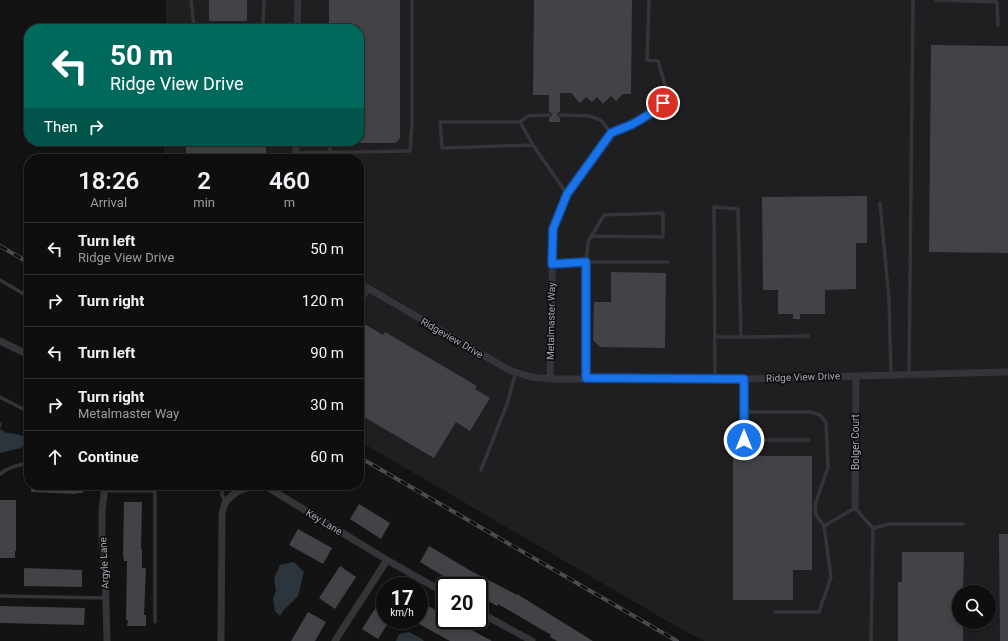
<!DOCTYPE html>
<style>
:root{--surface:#0e0e0f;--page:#1c1c1d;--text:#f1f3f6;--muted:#9b9c9e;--line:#2e2e2f}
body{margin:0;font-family:Roboto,sans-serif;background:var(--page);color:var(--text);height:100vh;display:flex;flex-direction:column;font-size:15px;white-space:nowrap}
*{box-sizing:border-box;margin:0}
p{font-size:13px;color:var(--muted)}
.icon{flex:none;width:22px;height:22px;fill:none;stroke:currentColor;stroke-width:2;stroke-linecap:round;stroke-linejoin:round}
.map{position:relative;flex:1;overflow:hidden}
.side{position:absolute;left:24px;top:154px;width:340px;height:336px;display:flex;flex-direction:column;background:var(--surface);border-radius:16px;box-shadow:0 2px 6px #0003,0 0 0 1px var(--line)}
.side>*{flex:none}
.banner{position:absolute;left:24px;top:24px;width:340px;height:122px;border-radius:16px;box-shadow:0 2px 6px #0003,0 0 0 1px var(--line);background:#00695c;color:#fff;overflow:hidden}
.fabs{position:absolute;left:952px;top:585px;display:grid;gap:8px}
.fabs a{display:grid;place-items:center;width:44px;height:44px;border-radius:50%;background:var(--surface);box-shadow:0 2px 6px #0003,0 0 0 1px var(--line);font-size:20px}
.speed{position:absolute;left:376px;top:577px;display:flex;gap:8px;font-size:20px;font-weight:700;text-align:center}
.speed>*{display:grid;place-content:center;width:52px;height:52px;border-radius:50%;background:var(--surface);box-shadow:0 2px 6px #0003,0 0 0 1px var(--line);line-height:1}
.speed small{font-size:10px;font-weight:400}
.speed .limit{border:2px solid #111;border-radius:6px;background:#fff;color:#111}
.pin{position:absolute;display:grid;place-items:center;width:34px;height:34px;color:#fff;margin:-17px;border:2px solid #fff;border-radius:50%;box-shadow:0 1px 4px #0007}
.me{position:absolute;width:44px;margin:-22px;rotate:0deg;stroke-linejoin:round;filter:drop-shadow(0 0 3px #0008)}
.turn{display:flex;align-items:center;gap:14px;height:84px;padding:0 20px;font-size:18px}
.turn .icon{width:52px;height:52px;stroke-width:2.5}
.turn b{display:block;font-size:28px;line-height:34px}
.then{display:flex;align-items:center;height:38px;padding:0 20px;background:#0003;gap:8px;font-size:15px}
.eta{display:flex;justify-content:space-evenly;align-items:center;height:68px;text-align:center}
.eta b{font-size:24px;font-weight:600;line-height:28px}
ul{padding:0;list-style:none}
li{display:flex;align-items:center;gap:12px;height:52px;padding:0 20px;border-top:1px solid var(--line)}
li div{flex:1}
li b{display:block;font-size:15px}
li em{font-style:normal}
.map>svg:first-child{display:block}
</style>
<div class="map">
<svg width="1008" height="641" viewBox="0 0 1008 641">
<rect width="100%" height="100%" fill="#131314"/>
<path fill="#1f1f21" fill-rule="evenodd" d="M166 0H1008V641H705L686 632 359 441V159H164V141H359V29H166ZM959 592H989V622H959Z"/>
<path fill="#2c353c" d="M0 422 2 424 0 429C7 436 18 431 25 438L24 445 21 448 0 453Z
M294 562 304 572 298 596 283 611 280 616 275 611 273 599 276 590 274 578 280 565Z
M409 632 422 639 424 641H396L399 634Z"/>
<path fill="#424347" d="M209 0H247V21H209Z
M329 0H400V138L396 143H359V26H329Z
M534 0H632L631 94H623L616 101 611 96 603 104 597 97 592 102 586 97 580 103 571 93H560V112L557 113V115L560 118V122H549V118L552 115 551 113 549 112V95H533Z
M931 45 1008 46V253L929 252Z
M186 141H266V159H186Z
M867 196V243H856V289L825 290V314H800V319H793V314H778V290H763L762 197Z
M611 272 666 273 665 348 600 347 593 340 594 302H611Z
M363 323 383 335 385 332 477 386 475 389 490 398 470 431 456 422 434 458 359 414V381L365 370 359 366V331Z
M733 456H812V570H793V600H733Z
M32 485H83V493H76V494L31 492Z
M0 500H16V551H15V558H0Z
M124 502H142L141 549H142V568H146L144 615H146V626H127L128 620H126L127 561H124L123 554Z
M359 504 390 523 381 539 350 519Z
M298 529 332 548 323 564 289 545Z
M999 534H1008V641H1000Z
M429 546 471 571 517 595V594L593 641H557L550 637 551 635 498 604 497 606 479 596V586H460L420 562Z
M902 552H964L963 592H959V622H963V641H898V582H902Z
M340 566 356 577 335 609 319 598Z
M24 568 82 570V587L24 586Z
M385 593V620H390L378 639 362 629Z
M419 601 445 615V620H453L492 641H450L419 624Z
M0 606 85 608 84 625 0 623Z
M308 612 326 622 315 641H291Z"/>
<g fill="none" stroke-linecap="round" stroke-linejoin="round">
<path stroke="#343439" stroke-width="3.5" d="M191 0 194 27 272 29
M936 0 997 2
M997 2 998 26
M263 29 264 0
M520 122 528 116 549 115
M611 133C629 125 649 117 663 103L665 85 658 61 647 60 649 0
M533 145 520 122H440L442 148 533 145 567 194 611 133 601 120 589 116 560 115
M330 152V141
M296 153 410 151 412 124V0
M880 203 889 299 891 375
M591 236 663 237V213L604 215 588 242 586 262H668
M552 264 586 262V378
M0 280 29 297
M359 304 369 290
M715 337H741L738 209 714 207 715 379
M741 337 808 336
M909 374 913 0
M744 379V440H809
M0 397 29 412
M745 412H811L820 415 826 422 828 468 815 504 816 515 824 526 831 577 819 612H775
M481 470 507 404 516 372
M0 474C9 467 18 464 29 464
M222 485V494L225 503
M104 491H155V622
M155 491V485
M824 526 855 508 873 528 871 641
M873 528 889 524H963
M0 596 106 598"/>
<path stroke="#343439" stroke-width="7" d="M297 29 298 0
M296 141V159
M359 283 509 370 531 377 550 379H744L1008 372
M0 341 29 355
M550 379 553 229 567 194
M105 485 102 511V539L105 568 107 641
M855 508 856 376
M479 612 532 641
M221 641 222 514C223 511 223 507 225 504 232 490 253 484 267 487L387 560 445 593
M335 641 387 560"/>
<g stroke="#4b4c52" stroke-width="4">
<path id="rail" d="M0 246 29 263
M359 457 677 641"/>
</g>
<use href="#rail" stroke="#0e0e0f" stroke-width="2.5" stroke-dasharray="8" stroke-linecap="butt"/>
</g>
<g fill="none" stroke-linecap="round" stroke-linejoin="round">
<g stroke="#114b97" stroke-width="10">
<path id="route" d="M663 103 658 109 633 124 611 133 567 194 553 229 552 264 586 262V378L744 379V440"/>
</g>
<use href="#route" stroke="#1a73e8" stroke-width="7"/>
</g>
<g text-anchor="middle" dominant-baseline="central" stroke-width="3.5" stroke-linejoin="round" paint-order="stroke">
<g font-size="10" fill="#a4a9b4" stroke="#0e0e0f">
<text transform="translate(551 321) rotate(-89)">Metalmaster Way</text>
<text transform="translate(452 338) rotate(30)">Ridgeview Drive</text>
<text transform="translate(803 377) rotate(-2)">Ridge View Drive</text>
<text transform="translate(855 442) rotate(-90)">Bolger Court</text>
<text transform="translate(324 522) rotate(31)">Key Lane</text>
<text transform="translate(104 563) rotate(-93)">Argyle Lane</text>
</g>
</g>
</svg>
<div class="fabs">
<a><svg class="icon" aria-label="search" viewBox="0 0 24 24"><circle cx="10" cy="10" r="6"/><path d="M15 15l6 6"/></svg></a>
</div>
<div class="speed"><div>17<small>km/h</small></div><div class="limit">20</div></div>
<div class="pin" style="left:663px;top:103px;background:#d93025"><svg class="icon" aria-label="arrive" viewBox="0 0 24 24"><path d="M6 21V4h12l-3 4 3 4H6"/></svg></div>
<svg class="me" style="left:744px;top:440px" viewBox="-20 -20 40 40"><circle r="17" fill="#1a73e8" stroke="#fff" stroke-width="3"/><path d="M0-11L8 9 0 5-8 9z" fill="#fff"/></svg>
<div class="banner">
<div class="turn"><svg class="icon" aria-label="left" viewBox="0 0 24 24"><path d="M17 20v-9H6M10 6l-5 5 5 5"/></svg><div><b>50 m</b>Ridge View Drive</div></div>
<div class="then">Then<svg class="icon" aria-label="right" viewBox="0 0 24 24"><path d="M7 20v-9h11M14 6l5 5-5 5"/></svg></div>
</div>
<section class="side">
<div class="eta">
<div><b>18:26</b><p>Arrival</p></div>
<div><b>2</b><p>min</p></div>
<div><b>460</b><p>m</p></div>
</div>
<ul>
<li><svg class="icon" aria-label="left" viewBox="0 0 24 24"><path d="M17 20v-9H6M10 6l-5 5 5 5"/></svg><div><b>Turn left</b><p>Ridge View Drive</p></div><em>50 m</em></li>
<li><svg class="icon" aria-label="right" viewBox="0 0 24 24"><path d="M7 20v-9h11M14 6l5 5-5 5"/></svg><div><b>Turn right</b></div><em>120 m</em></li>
<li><svg class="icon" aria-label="left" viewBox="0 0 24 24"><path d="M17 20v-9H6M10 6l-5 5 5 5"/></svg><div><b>Turn left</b></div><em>90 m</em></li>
<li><svg class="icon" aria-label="right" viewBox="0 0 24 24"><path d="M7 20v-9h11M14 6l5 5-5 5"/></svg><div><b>Turn right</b><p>Metalmaster Way</p></div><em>30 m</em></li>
<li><svg class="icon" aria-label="ahead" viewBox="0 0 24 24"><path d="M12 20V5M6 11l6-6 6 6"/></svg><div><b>Continue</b></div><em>60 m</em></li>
</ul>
</section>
</div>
